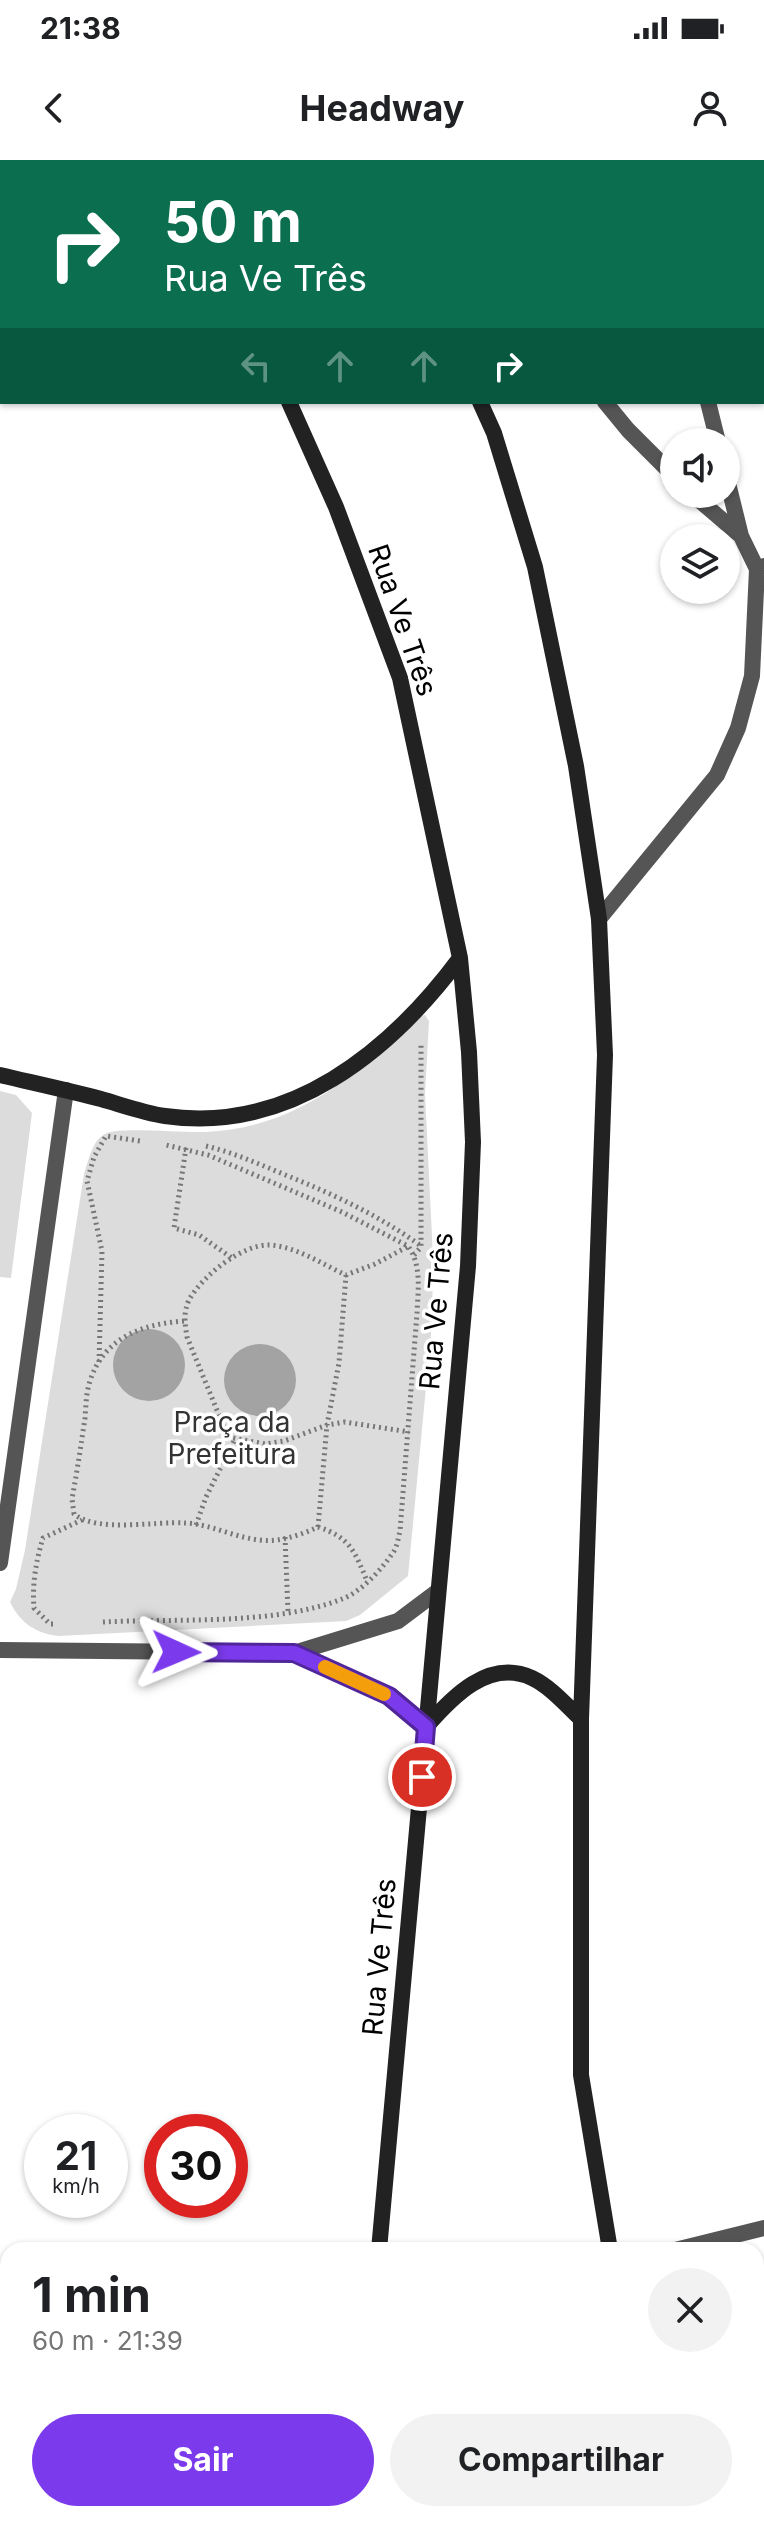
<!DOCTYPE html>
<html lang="pt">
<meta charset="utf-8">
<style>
:root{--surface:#fff;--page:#f2f2f2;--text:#202124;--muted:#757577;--accent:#7c3aed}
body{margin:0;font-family:Inter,sans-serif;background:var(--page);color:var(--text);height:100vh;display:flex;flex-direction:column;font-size:30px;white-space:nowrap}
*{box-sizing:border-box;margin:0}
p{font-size:26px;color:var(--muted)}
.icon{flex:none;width:44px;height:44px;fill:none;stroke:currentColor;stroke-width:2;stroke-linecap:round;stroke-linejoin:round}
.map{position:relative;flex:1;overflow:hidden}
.side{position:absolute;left:0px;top:2082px;width:764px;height:280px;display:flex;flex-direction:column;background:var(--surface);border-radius:24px 24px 0 0;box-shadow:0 2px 6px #0004}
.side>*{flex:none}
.guide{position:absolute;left:0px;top:0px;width:764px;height:244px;box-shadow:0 2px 6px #0004;background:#0b6e4f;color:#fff;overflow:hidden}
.controls{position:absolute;left:660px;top:268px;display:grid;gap:16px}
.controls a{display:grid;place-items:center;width:80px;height:80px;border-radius:50%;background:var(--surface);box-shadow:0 2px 6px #0004;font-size:40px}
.speed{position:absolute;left:24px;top:1954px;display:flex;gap:16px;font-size:40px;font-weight:700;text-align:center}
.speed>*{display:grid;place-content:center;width:104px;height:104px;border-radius:50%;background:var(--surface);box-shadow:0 2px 6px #0004;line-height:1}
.speed small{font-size:20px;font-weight:400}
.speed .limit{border:12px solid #d22;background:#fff;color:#111}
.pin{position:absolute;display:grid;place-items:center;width:68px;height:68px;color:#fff;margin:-34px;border:4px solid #fff;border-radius:50%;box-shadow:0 2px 8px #0007}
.me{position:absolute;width:88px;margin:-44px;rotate:91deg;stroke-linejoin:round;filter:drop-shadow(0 0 6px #0008)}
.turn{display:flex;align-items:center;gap:28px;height:168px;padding:0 32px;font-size:36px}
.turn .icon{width:104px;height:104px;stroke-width:2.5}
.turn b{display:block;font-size:56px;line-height:68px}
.lanes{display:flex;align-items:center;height:76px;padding:0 32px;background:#0003;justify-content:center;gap:40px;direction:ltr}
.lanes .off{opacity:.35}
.round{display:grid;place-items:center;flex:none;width:84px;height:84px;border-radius:42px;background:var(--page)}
.summary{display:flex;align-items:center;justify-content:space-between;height:136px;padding:0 32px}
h1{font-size:48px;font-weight:700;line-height:60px}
.primary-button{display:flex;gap:16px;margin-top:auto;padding:16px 32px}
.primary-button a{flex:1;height:92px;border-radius:48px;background:var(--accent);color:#fff;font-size:32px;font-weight:700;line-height:92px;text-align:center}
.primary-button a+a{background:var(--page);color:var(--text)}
.status{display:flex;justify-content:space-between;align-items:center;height:56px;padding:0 40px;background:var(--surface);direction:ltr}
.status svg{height:22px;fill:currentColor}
header{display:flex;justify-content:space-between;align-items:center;height:104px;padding:0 32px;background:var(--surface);font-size:36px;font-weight:700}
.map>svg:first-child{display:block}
</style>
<div class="status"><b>21:38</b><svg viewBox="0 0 49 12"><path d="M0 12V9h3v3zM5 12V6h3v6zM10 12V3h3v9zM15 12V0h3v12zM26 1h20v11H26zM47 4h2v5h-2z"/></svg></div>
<header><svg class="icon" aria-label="back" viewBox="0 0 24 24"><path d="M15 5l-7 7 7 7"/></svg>Headway<svg class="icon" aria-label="person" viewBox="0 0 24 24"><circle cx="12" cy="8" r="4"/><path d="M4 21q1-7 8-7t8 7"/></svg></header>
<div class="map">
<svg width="764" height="2362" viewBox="0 0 764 2362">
<rect width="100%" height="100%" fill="#fff"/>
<path fill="#dcdcdc" d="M425 855 429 861 425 934 433 1097 432 1164 408 1416 360 1455 346 1461 59 1476C37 1474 20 1463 10 1442L16 1429 25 1390 84 1014C89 1000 92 979 107 973 122 967 184 973 205 972 297 968 356 915 420 856Z
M0 931 16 935 32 953 11 1118 0 1117Z"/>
<path fill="#a3a3a3" d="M113 1205a36 36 0 1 1 72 0a36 36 0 1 1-72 0Z
M224 1220a36 36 0 1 1 72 0a36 36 0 1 1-72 0Z"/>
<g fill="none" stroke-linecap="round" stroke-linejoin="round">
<path stroke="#777" stroke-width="5" stroke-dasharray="2 4" stroke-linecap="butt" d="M206 986C235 993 261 1005 288 1016 335 1035 380 1056 421 1086
M186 988 174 1068 199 1075 232 1098
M407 1087 375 1104 346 1115C322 1104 297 1087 270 1085 242 1084 202 1116 189 1140 183 1153 185 1164 187 1177L228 1277 265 1284 284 1281 327 1265 345 1262 409 1272
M414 1095 421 1087V884
M184 1161C143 1164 104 1177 90 1221 86 1233 86 1246 85 1258 81 1285 77 1312 72 1339L74 1354C97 1373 156 1361 185 1363 215 1364 245 1384 277 1380 291 1378 305 1373 318 1367 350 1377 355 1392 367 1421
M99 1202 102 1091 87 1021 94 997 106 976 140 981
M196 1365 206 1337 235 1279
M318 1367 327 1265 339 1203 346 1115
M285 1377 288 1452
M103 1462C177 1458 272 1466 342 1439 361 1432 381 1410 392 1394 397 1388 398 1379 400 1371L417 1153C418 1131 422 1105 408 1086L342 1052 208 995 166 985
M53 1464H50L34 1448C32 1424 36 1401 43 1378L82 1360"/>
<path stroke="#555" stroke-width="16" d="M519 0V2"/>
<path stroke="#555" stroke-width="16" d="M444 0V2
M641 0 642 2
M605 242 628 270 674 316
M708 242 718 282
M726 315 741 376 757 409
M692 334 741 376
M599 759 717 615 738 568 752 516 757 409 764 406
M0 1403 66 930
M0 1490 294 1493 398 1461 438 1431
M294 1493 389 1536 426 1567
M675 2090 764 2068
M756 2134 764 2132"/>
<path stroke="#222" stroke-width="16" d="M179 0 180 2
M368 0 369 2
M289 242 336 347 400 518 460 798 469 892 473 982 468 1106 379 2090
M480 242 494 273 535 407 576 606 599 759 605 895 581 1559V1915L610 2090
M0 915C34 923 67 930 101 939 122 945 144 953 165 956 289 974 390 892 460 798
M426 1567C452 1537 489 1498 532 1518 551 1527 567 1546 581 1559
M360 2354V2362
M670 2354 671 2362"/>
</g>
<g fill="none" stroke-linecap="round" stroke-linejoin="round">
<g stroke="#51269a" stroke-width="20">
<path id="route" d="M176 1492 294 1493 389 1536 426 1567 422 1617"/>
</g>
<use href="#route" stroke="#7c3aed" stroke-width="14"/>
<path stroke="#f59e0b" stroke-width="14" d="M325 1507 384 1534"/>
</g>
<g text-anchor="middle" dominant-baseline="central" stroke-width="7" stroke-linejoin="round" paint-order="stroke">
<g font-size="28" fill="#000" stroke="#fff">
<text transform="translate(403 460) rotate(71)">Rua Ve Três</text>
<text transform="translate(436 1151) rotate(-85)">Rua Ve Três</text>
<text transform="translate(379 1797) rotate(-85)">Rua Ve Três</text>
</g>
<g font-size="28" fill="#333" stroke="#fff">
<text x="232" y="1262">Praça da<tspan x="232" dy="32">Prefeitura</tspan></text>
</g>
</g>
</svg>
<div class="controls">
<a><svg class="icon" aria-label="sound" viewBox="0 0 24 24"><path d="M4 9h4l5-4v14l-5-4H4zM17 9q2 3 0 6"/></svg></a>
<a><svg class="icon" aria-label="layers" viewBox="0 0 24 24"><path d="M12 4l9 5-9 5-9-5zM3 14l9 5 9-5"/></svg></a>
</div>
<div class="speed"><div>21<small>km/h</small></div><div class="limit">30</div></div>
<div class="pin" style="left:422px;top:1617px;background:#d93025"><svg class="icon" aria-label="arrive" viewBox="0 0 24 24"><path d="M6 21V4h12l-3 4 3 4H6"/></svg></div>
<svg class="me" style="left:176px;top:1492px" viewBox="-20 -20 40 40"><path d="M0-17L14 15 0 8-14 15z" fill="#7c3aed" stroke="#fff" stroke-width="4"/></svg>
<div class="guide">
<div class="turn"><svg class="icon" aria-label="right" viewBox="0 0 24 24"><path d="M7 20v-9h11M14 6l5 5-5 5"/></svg><div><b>50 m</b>Rua Ve Três</div></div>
<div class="lanes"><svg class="icon off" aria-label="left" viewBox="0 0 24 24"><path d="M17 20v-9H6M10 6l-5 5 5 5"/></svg><svg class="icon off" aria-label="ahead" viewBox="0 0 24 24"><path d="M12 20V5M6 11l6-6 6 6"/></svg><svg class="icon off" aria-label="ahead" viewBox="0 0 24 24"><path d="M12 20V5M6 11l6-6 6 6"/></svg><svg class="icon" aria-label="right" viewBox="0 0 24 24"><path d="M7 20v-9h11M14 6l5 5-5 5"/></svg></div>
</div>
<section class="side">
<div class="summary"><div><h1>1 min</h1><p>60 m · 21:39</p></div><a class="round"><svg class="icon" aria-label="close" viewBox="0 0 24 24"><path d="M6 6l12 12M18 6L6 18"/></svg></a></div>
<div class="primary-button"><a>Sair</a><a>Compartilhar</a></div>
</section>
</div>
